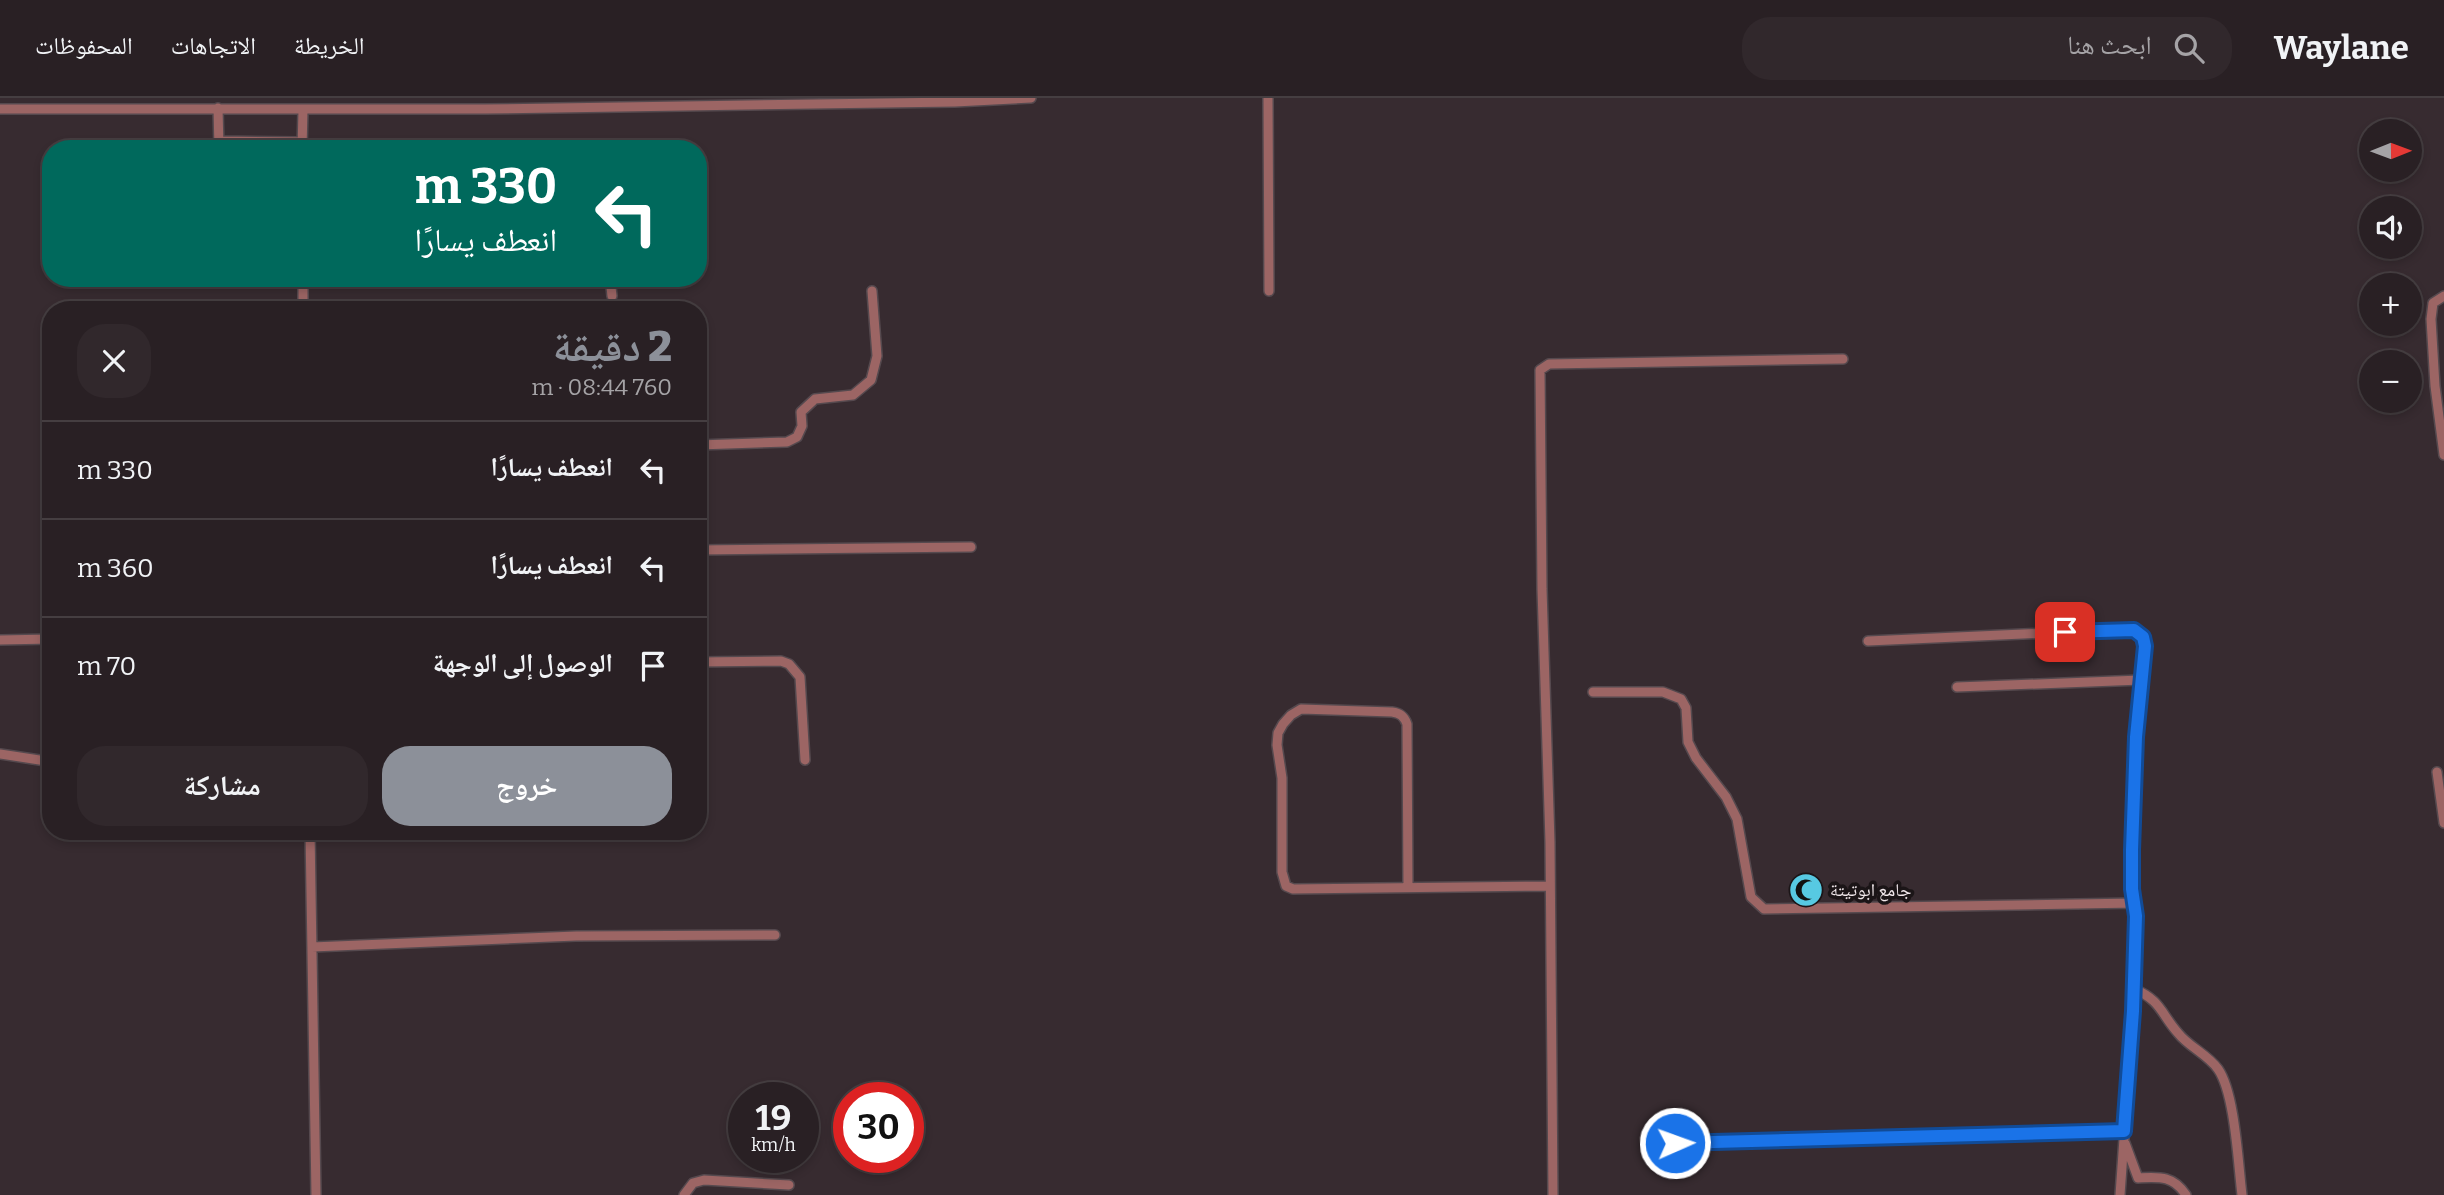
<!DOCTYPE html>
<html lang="ar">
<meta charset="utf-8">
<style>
:root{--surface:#292024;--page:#31282c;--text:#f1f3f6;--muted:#a5a3a6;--line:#453e41;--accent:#8c9099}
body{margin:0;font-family:Bitter,"Noto Naskh Arabic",serif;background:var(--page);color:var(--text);direction:rtl;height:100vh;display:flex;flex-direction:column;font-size:26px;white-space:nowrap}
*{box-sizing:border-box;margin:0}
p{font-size:23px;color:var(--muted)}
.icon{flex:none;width:38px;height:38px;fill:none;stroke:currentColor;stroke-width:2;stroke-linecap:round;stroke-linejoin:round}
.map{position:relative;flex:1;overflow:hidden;direction:ltr}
.side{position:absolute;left:42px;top:203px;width:665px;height:539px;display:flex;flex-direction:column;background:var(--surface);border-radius:28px;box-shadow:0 4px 10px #0003,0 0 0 2px var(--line);direction:rtl}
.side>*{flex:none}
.top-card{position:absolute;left:42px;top:42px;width:665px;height:147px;border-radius:28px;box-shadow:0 4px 10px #0003,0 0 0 2px var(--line);direction:rtl;background:#00695c;color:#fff;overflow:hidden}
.needle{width:46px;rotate:89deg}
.tools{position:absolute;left:2359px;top:21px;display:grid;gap:14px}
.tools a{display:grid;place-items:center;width:63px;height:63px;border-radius:50%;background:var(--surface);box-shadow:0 4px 10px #0003,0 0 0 2px var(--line);font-size:35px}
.speed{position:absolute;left:728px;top:984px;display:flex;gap:14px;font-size:35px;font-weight:700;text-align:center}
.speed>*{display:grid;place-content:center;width:91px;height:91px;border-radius:50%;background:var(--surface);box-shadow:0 4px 10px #0003,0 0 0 2px var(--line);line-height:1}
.speed small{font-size:18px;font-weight:400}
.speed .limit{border:10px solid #d22;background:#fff;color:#111}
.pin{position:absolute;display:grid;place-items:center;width:60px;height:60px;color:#fff;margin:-30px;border-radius:14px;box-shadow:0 4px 10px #0006}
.me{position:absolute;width:77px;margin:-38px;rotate:88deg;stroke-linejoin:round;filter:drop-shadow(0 0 5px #0008)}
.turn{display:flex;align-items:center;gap:24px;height:147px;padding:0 35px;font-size:32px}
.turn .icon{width:91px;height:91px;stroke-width:2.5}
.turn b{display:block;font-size:49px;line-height:60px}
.round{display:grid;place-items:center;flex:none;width:74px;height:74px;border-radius:28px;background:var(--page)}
.headline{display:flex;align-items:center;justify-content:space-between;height:119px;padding:0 35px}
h1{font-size:42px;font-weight:800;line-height:52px;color:var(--accent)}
.button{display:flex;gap:14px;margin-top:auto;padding:14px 35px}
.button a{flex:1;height:80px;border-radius:28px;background:var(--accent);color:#fff;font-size:28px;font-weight:800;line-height:80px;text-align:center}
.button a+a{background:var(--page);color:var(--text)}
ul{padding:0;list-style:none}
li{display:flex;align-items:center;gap:21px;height:98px;padding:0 35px;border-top:2px solid var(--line)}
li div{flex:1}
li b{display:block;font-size:26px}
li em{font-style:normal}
header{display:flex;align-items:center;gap:42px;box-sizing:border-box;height:98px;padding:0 35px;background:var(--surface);border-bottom:2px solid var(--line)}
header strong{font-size:33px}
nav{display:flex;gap:38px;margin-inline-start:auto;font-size:24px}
.search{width:490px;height:63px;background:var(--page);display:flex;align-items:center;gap:18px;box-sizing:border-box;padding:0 24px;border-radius:28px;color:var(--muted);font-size:26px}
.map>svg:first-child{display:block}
</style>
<header>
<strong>Waylane</strong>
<div class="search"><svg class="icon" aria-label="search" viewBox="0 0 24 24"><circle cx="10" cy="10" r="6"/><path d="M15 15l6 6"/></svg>ابحث هنا</div>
<nav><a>الخريطة</a><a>الاتجاهات</a><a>المحفوظات</a></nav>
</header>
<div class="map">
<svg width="2444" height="1097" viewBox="0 0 2444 1097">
<rect width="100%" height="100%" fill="#372b30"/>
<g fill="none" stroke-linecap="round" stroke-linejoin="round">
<g stroke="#55494e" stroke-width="12">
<path id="street" d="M1268 0 1269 193
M218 10 219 51
M0 11H485L955 4 1031 0
M219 43 302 44
M302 51 303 12
M303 180V212
M610 180 612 198
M2444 198 2433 205 2431 221 2435 288 2444 357
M698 347 787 344 797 339 802 328 801 314 815 301 853 297 871 282 877 258 872 193
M698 452 971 449
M0 542 51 541
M1868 543 2115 532H2134L2143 539 2145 548 2136 639 2131 752 2132 791 2136 818 2133 913 2120 1097
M698 564 781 563 789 566 800 579 805 662
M1957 589 2141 582
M1593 594H1663L1681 601 1686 610 1688 644 1696 660 1726 699 1737 721 1751 799 1764 811 2136 805
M0 656 46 663 49 669 51 692
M2437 674 2444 725
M310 733 316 1097
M1408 788 1407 626C1404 618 1400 615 1392 614L1301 611 1291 617 1283 626 1278 635 1277 647 1282 680V774L1286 788 1293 791 1550 788
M312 849 576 838 775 837
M2134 891C2161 902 2161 916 2178 935 2189 949 2207 956 2218 971 2235 995 2238 1065 2242 1097
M1675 1045 2124 1033
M2125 1045 2138 1080C2159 1079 2173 1077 2186 1097
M684 1097 693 1085 704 1082 789 1087
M1553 1097 1550 744 1542 491 1540 272 1549 266 1843 261"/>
</g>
<use href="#street" stroke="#9c6564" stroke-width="9"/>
</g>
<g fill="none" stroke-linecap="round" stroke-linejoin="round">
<g stroke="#114b97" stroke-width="18">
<path id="route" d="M1675 1045 2124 1033 2133 913 2136 818 2132 791V752L2136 639 2145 548 2143 539 2134 532 2065 534"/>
</g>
<use href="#route" stroke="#1a73e8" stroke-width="12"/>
</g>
<defs>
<g id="mosque-disc" transform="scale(1.75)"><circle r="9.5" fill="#57c9e2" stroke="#1b1517"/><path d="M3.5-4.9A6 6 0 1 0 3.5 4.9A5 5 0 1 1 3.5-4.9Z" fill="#111"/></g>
</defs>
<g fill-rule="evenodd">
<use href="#mosque-disc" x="1806" y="792"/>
</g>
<g text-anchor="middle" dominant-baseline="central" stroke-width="7" stroke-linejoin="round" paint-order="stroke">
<g font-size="18" fill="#f0e7ea" stroke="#1b1517" text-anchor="start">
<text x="1830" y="792">جامع ابوتيتة</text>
</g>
</g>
</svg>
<div class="tools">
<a><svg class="needle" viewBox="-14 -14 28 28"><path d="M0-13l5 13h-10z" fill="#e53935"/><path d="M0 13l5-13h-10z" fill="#a5a3a6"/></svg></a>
<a><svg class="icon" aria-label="sound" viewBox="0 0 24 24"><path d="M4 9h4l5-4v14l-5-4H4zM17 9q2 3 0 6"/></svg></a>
<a>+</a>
<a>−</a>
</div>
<div class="speed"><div>19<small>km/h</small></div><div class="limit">30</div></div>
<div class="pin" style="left:2065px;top:534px;background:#d93025"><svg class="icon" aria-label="arrive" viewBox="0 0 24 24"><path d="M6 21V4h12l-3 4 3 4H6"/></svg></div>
<svg class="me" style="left:1675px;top:1045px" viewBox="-20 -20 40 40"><circle r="17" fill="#1a73e8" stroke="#fff" stroke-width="3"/><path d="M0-11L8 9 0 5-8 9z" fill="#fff"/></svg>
<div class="top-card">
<div class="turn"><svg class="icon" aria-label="left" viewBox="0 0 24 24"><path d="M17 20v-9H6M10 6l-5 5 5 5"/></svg><div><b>330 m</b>انعطف يسارًا</div></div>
</div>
<section class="side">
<div class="headline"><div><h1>2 دقيقة</h1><p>760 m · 08:44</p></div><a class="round"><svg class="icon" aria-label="close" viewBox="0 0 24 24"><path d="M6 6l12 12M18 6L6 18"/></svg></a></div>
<ul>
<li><svg class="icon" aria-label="left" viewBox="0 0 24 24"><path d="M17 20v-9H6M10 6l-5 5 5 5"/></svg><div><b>انعطف يسارًا</b></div><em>330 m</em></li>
<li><svg class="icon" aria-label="left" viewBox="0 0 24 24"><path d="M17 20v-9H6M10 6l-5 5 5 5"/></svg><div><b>انعطف يسارًا</b></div><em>360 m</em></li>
<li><svg class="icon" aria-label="arrive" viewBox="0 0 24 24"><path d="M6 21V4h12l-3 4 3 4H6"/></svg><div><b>الوصول إلى الوجهة</b></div><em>70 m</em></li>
</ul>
<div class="button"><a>خروج</a><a>مشاركة</a></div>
</section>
</div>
